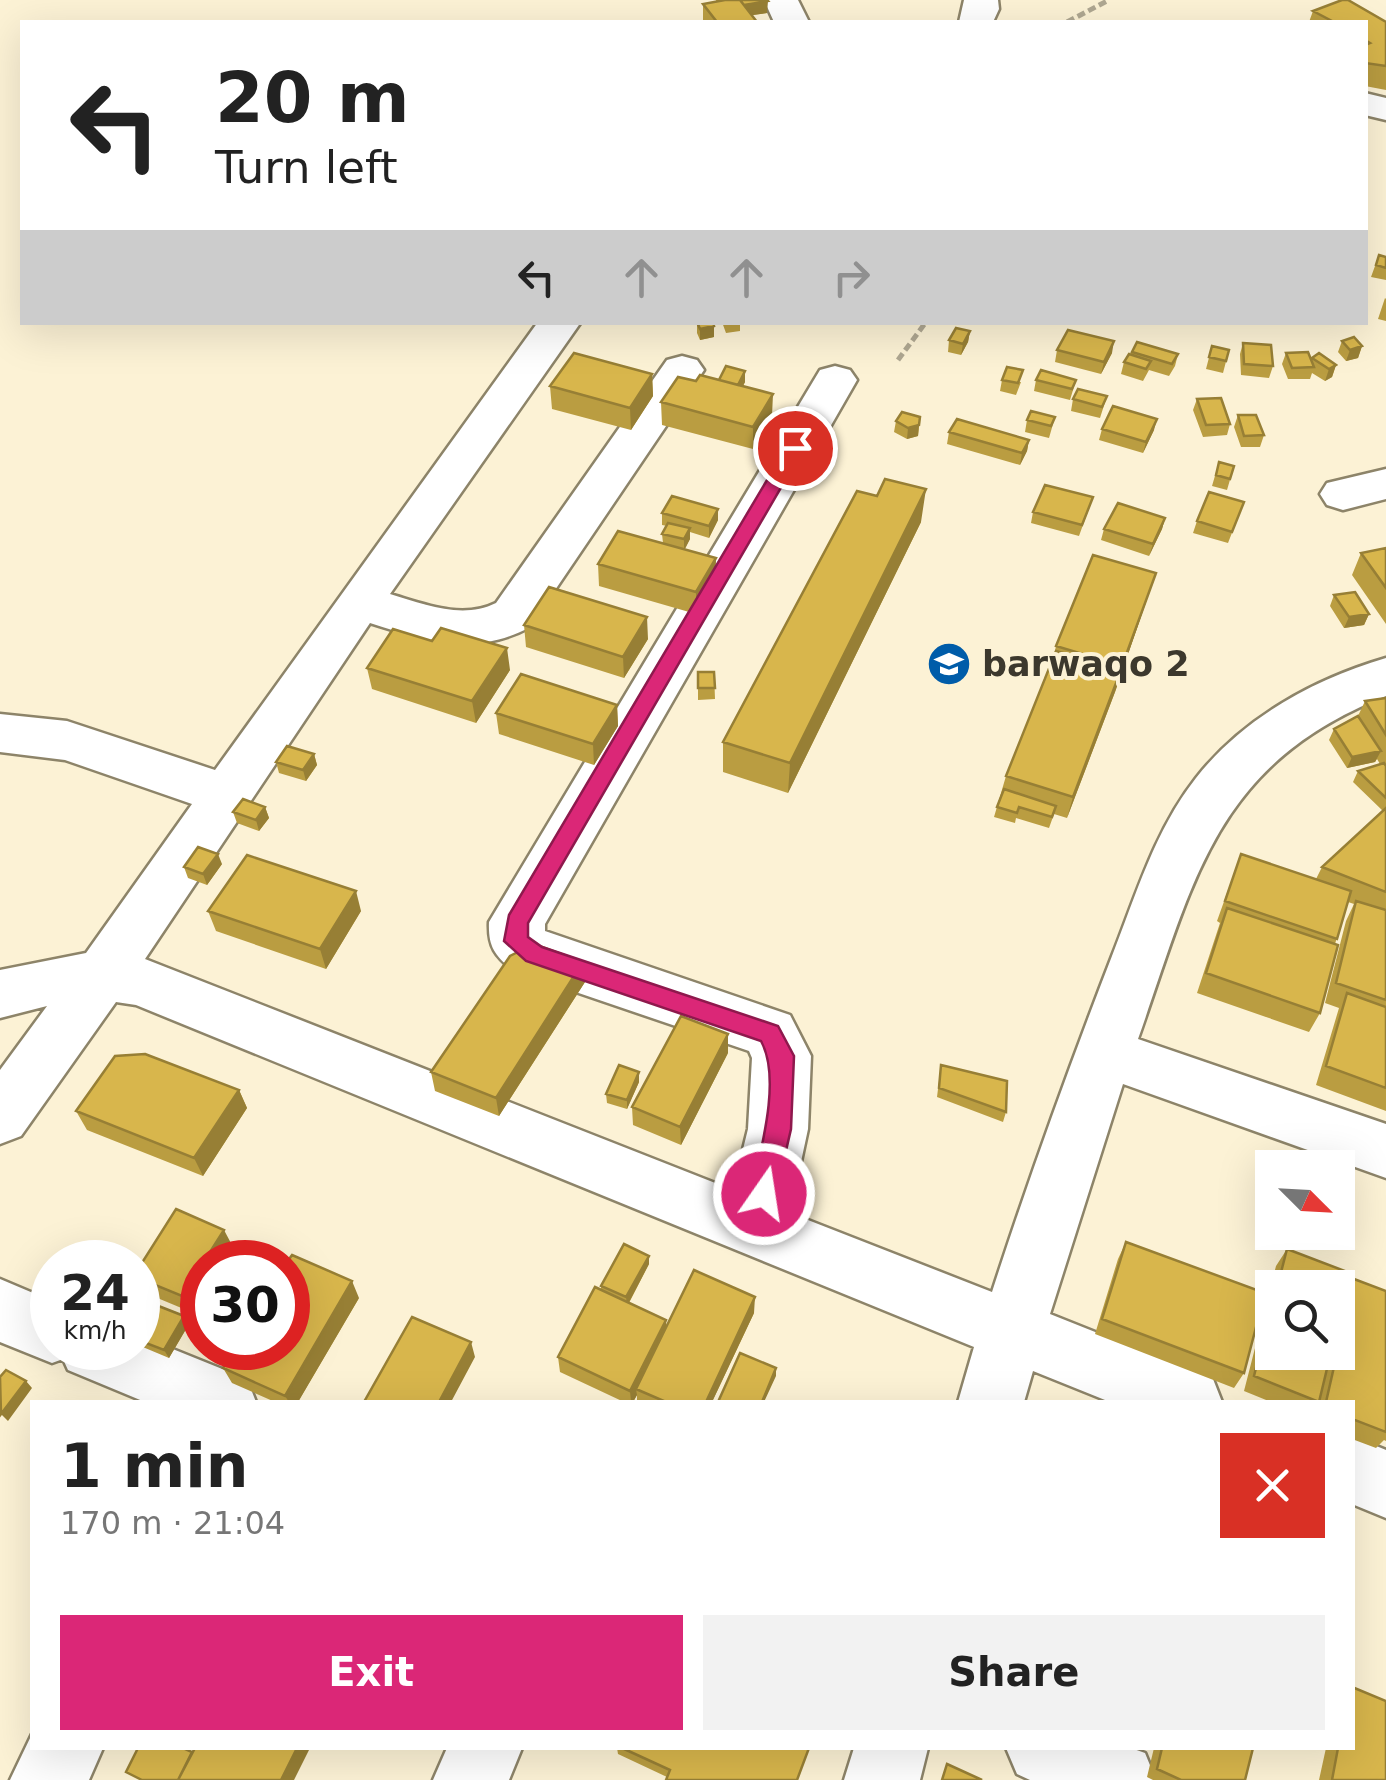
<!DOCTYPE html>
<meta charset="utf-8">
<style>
:root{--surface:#fff;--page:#f2f2f2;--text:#222;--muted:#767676;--accent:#db2777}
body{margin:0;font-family:"DejaVu Sans",sans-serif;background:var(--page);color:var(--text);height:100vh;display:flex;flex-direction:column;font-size:38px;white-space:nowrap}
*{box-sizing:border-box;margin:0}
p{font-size:32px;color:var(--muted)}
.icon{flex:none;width:55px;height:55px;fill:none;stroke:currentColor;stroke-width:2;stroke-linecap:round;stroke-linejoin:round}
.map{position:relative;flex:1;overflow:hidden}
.drawer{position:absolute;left:30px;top:1400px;width:1325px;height:350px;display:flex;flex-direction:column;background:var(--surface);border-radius:0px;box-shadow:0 10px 40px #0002}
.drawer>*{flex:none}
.hud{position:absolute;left:20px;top:20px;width:1348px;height:305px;border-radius:0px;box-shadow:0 10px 40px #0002;background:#fff;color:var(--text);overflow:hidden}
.needle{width:65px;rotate:114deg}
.fabs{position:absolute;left:1255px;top:1150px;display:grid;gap:20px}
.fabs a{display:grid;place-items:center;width:100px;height:100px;border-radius:0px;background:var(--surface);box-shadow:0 10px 40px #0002;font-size:50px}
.speed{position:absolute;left:30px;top:1240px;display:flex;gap:20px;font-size:50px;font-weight:700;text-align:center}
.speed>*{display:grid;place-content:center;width:130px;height:130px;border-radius:50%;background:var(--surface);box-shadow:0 10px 40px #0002;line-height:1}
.speed small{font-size:25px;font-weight:400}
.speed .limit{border:15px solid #d22;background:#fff;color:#111}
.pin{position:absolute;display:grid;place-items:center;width:85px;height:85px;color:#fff;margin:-42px;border:5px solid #fff;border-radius:50%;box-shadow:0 2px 10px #0007}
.me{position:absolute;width:110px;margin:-55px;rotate:13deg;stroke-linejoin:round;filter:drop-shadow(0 0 8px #0008)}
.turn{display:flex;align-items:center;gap:35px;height:210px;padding:0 30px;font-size:45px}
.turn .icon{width:130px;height:130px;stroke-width:2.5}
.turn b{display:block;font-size:70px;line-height:85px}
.lanes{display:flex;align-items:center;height:95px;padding:0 30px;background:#0003;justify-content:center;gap:50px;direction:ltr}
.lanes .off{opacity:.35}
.round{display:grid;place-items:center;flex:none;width:105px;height:105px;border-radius:0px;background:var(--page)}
.headline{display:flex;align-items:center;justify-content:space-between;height:170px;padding:0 30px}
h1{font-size:60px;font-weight:600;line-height:75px}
.cta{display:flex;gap:20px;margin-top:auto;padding:20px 30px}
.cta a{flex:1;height:115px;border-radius:0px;background:var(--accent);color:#fff;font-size:40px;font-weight:600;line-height:115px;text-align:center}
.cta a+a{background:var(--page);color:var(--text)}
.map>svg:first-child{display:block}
</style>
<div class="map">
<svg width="1386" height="1780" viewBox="0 0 1386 1780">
<rect width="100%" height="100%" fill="#fcf2d5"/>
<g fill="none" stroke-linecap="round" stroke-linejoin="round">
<g stroke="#8d8469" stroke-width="5">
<path id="minor" d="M764 0H798L809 22H774Z
M964 0H998L999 9 993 22H959Z
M1365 93 1386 98V120L1365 115Z
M538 322H581L390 594C424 604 462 620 496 603L667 360 682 356 697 360 704 370 530 627C475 657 426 641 370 623L145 959 733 1190 748 1129 752 1058 749 1051 514 971C495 956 488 947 489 922L820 370 835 366 850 370 857 380 545 924V931L790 1015 811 1056 808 1129 790 1213 992 1292C1029 1178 1069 1067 1112 956 1136 895 1155 830 1196 778 1243 718 1314 679 1386 658V696C1214 764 1194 881 1138 1039L1386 1124V1178L1123 1084 1050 1314 1213 1379 1222 1402H1110L1033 1371 1024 1402H958L974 1347 136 1005 116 1002 21 1136 0 1144V1070L47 1006 0 1018V970L86 953 192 804 65 760 0 752V714L67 721 215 770Z
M1386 469V499L1343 510 1327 505 1320 494 1327 483Z
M0 1279 52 1301V1348H138V1335L247 1379 256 1402H145L68 1370 63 1359 52 1363 0 1342Z
M1352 1436 1386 1450V1518L1352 1504Z
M32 1734V1748H103L89 1780H10Z
M447 1748H522L509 1780H433Z
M854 1748H928L920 1780H844Z
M1006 1748H1131L1145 1753 1156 1780H1030L1017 1774Z"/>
</g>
<path stroke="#afa791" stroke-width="5" stroke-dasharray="8 4" stroke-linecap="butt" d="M1067 22 1109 0
M898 360 926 322"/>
<use href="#minor" fill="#fff" fill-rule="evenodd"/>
</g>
<path fill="#ba9d41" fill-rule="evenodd" d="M716 0H767V13L752 15 757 22H703V4L716 2Z
M1313 11 1386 22V90L1365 86V22H1309Z
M1379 255 1386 257V280L1371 277Z
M1385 298 1386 299V321L1378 319Z
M697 322 714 326V337L700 340 697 333Z
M722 322H740V331L726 333Z
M970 331 968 342 961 355 948 352 949 340Z
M1342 341 1362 346 1358 358 1346 361 1338 352Z
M1243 343 1273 366 1269 378 1241 375 1240 354Z
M1212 346 1229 350 1223 373 1206 369Z
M1057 350 1112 353 1101 374 1055 362Z
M1132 352 1178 354 1175 366 1169 376 1149 370 1143 381 1121 374 1124 362Z
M1286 353 1311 359 1312 358 1336 365 1332 377 1325 381 1312 373 1310 379H1288L1282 364Z
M652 374 653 396 631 430 552 409 550 386Z
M718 380 745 382 743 386 772 416 753 449 662 425 661 402 696 381Z
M1002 380 1021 382 1016 395 1000 391Z
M1036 380H1076L1070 400 1034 391Z
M1107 396 1100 418 1071 411 1073 399Z
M1197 399 1230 424 1227 435 1203 437 1193 410Z
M1238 415 1264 435 1260 447H1241L1234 427Z
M920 417 918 436 907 439 894 432 896 421Z
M1055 417 1049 438 1025 432 1027 420Z
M1102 429 1154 430 1143 453 1099 440Z
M949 432 1029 440 1027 451 1020 465 947 444Z
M1219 462 1234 466 1227 490 1212 486Z
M877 496 921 522 788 793 723 772V742Z
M1093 497 1079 536 1031 523 1033 512Z
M1244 502 1228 543 1193 533 1197 521Z
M662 513 718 520 709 538 690 532V539L684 549 716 558 715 580 696 614 599 586 598 564 663 543 662 534 667 526 662 525Z
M1165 518 1162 529 1149 556 1101 540 1104 529Z
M1386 548V624L1352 575 1361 553Z
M1156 573 1115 692 1067 818 1054 814 1049 828 1016 818 1015 823 994 817 1006 776 1053 660 1056 646Z
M1334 595 1369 614 1364 625 1344 628 1330 606Z
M524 625 648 639 624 678 526 647Z
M367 668 510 670 476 723 372 689Z
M698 672H714L715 699 698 700Z
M1386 698V1111L1316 1085 1339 1008 1325 1003 1346 921 1354 904 1348 902 1335 944 1320 1013 1309 1032 1197 993 1220 923 1217 921 1241 854 1316 879 1322 867 1383 811 1353 782 1358 771 1380 764 1377 759 1375 762 1347 768 1329 740 1334 729 1358 716 1365 701Z
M617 705 618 726 594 765 499 734 496 713Z
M314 754 317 765 306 781 279 773 276 762Z
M265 807 269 818 259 831 237 823 233 812Z
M222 864 207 885 188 878 184 867Z
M208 911H361L326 969 216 931Z
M583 962 585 982 499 1116 435 1091 431 1072Z
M728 1053 681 1145 633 1125 632 1107Z
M941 1065 1006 1112 1003 1122 937 1097Z
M639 1072V1082L627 1109 607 1103 606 1094Z
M239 1090 247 1108 203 1176 87 1130 76 1111Z
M1126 1242 1244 1373 1234 1388 1095 1334 1118 1259Z
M233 1247 191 1312 143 1292 138 1283V1269Z
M1287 1249 1346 1289 1354 1279 1386 1291V1441L1384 1440 1376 1448 1352 1439V1402H1271L1244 1391 1276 1266ZM1272 1288H1338V1352H1272Z
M649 1256V1264L629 1303 666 1327 754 1313 712 1402H637V1395L633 1402H624L560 1372 558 1357 601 1290V1286Z
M138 1298 189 1324 169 1358 138 1345Z
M359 1298 298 1402H275L232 1383 223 1368Z
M617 1748H809L667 1777 618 1754Z
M1154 1748H1253L1245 1780H1153L1147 1777Z
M1326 1748H1352L1386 1780H1319Z"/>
<path fill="#977f35" d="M768 1 767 13 725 19V8Z
M714 326V337L700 340V329Z
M970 331 968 342 961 355 963 344Z
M1114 341 1112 353 1101 374 1104 362Z
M1362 346 1358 358 1346 361 1350 350Z
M1336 365 1332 377 1325 381 1329 369Z
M745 371V382L737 397V386Z
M652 374 653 396 631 430 630 408Z
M773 394 772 416 753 449V427Z
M1157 419 1154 430 1143 453 1146 442Z
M919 425 918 436 907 439 908 428Z
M1029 440 1027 451 1020 465 1022 453Z
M926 489 921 522 788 793 790 763Z
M718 509V520L709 538V526Z
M1165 518 1162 529 1149 556 1153 544Z
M690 528V539L684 551V539Z
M716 558 715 580 696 614V592Z
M1156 573 1115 692 1067 818 1073 797Z
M1369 614 1364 625 1344 628 1349 617Z
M647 617 648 639 624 678 623 657Z
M507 648 510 670 476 723 472 701Z
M617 705 618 726 594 765 593 744Z
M1381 751 1375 762 1347 768 1352 757Z
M314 754 317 765 306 781 303 770Z
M265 807 269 818 259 831 256 820Z
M218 854 222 864 207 885 203 874Z
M356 891 361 911 326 969 320 949Z
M583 962 585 982 499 1116 496 1098Z
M728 1034V1053L681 1145 680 1127Z
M639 1072V1082L627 1109V1100Z
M239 1090 247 1108 203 1176 194 1158Z
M224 1230 233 1247 223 1262H203Z
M649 1256V1264L627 1306 626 1297Z
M202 1264V1294L191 1312 182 1296Z
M352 1281 359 1298 298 1402H289L285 1396Z
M755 1297 754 1313 712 1402H706Z
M184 1316 189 1324 169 1358 164 1350Z
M666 1320 667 1335 636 1389 637 1395 633 1402H631L630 1391Z
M471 1342 475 1357 451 1402H439Z
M776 1368V1376L764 1402H762Z
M26 1381 32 1388 8 1421 1 1414Z
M297 1748H310L294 1780H281Z"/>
<path fill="#d8b64c" stroke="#977f35" stroke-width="2.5" d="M725 0H740L757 22H717L703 4Z
M740 0H767L768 1 744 5Z
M1342 0H1348L1386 22V66L1365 63V45L1370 43 1365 40V22H1334L1313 11Z
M1379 255 1386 257V268L1376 265Z
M697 322H713L714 326 700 329Z
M956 328 970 331 963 344 949 340Z
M1068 330 1114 341 1104 362 1057 350Z
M1354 337 1362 346 1350 350 1342 341Z
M1137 342 1178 354 1172 364 1132 352Z
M1243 343 1271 345 1273 366 1244 364Z
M1212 346 1229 350 1226 361 1209 357Z
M1308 352 1314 367 1292 368 1286 353Z
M574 353 652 374 630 408 550 386Z
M1319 353 1336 365 1329 369 1312 358Z
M1129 354 1151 361 1146 369 1124 362Z
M726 366 745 371 738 385 719 380Z
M1007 367 1023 370 1018 383 1002 380Z
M1041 370 1076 380 1072 389 1036 380Z
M700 375 773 394 753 427 661 402 678 377 696 381Z
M1078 389 1107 396 1102 407 1073 399Z
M1221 398 1230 424 1206 425 1197 399Z
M1113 406 1157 419 1146 442 1102 429Z
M1031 411 1055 417 1051 426 1027 420Z
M902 412 920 417 919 425 908 428 896 421Z
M1238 415H1256L1264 435 1244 436Z
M957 419 1029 440 1022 453 949 432Z
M1219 462 1234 466 1230 479 1216 475Z
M885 479 926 489 790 763 723 742 857 491 877 496Z
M1045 485 1093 497 1082 525 1033 512Z
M1209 492 1244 502 1232 532 1197 521Z
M672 496 718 509 709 526 662 513Z
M1118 503 1165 518 1153 544 1104 529Z
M668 523 690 528 684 539 662 534Z
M618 531 716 558 696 592 598 564Z
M1386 548V588L1361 553Z
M1093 555 1156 573 1122 666 1056 646Z
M549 587 647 617 623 657 524 625Z
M1355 592 1369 614 1349 617 1334 595Z
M441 628 507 648 472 701 367 668 393 629 432 641Z
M1056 651 1121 670 1073 797 1006 776Z
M698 672H714L715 688H698Z
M521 674 617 705 593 744 496 713Z
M1386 698V735L1365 701Z
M1358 716 1381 751 1352 757 1334 729Z
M287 746 314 754 303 770 276 762Z
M1384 763 1386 766V798L1358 771Z
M1004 789 1056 806 1052 817 1019 807 1017 813 997 807Z
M243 799 265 807 256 820 233 812Z
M1386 808V892L1322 867Z
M198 847 218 854 203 874 184 867Z
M1241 854 1351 891 1337 939 1225 901Z
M247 855 356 891 320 949 208 911Z
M1356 901 1386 910V1000L1336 983Z
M1227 908 1338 945 1320 1013 1206 973Z
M534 944 583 962 496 1098 431 1072 510 956Z
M1347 993 1386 1007V1088L1326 1066Z
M681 1016 728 1034 680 1127 632 1107Z
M145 1054 239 1090 194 1158 76 1111 115 1056Z
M619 1065 639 1072 627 1100 606 1094Z
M941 1065 1007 1081 1006 1112 939 1088Z
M176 1209 224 1230 182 1296 138 1278V1269Z
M1126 1242 1265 1293 1244 1373 1102 1319Z
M624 1244 649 1256 626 1297 601 1286Z
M1287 1249 1350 1273 1338 1324V1288H1277Z
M292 1255 352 1281 285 1396 223 1368 235 1348H288L287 1262Z
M694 1270 755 1297 706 1402H666L636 1389Z
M1354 1279 1386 1291V1432L1352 1419V1402H1326Z
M595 1287 666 1320 630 1391 558 1357Z
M138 1298 184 1316 164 1350 138 1340Z
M1272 1305V1352H1331L1319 1402 1254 1376Z
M202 1307V1318L197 1316Z
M412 1317 471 1342 439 1402H364Z
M740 1353 776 1368 762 1402H718Z
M6 1370 26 1381 1 1414 0 1377Z
M1352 1687 1386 1701V1780H1332L1338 1748H1352Z
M138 1748H183L192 1752 178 1780H142L126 1772Z
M195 1748H297L281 1780H178Z
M622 1748H809L797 1780H666L670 1770Z
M1162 1748H1253L1245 1780H1181L1157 1769Z
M947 1764 982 1780H942Z"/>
<path fill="#db2777" stroke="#8e194d" stroke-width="2.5" d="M795 441 804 448 528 923V937L542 947 778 1026 794 1056 791 1129 776 1194 773 1203 764 1206 754 1203 751 1194C760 1153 782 1079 761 1041L526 961 504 941 509 915 786 448Z"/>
<defs>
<g id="school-disc" transform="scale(2.25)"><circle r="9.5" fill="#005ca9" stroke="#fcf2d5"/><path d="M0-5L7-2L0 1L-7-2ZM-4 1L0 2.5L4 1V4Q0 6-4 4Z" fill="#fff"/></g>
</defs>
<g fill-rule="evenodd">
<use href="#school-disc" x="949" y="664"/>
</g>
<g text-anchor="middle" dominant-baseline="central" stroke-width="8" stroke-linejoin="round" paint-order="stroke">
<g font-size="35" font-weight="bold" fill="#3c382d" stroke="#fcf2d5" text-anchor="start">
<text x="982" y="664">barwaqo 2</text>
</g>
</g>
</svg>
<div class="fabs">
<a><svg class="needle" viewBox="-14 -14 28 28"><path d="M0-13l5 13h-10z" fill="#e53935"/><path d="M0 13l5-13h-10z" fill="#767676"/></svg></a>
<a><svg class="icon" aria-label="search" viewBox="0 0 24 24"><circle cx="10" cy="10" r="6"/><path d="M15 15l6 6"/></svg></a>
</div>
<div class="speed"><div>24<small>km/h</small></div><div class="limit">30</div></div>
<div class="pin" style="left:795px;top:448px;background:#d93025"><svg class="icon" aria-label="arrive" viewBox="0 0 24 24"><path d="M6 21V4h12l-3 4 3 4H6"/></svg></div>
<svg class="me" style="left:764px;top:1194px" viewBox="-20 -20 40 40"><circle r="17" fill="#db2777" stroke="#fff" stroke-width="3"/><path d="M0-11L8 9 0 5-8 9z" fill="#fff"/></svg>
<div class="hud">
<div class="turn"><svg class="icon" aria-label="left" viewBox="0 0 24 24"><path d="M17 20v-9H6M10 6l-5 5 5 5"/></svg><div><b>20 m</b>Turn left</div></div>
<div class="lanes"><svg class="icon" aria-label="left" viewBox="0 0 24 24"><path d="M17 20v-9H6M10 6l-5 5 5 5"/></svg><svg class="icon off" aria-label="ahead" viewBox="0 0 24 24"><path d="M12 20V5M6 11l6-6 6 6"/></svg><svg class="icon off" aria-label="ahead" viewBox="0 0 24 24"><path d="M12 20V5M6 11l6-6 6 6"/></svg><svg class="icon off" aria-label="right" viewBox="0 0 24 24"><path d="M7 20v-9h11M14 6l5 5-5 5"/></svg></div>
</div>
<section class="drawer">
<div class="headline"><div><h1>1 min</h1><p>170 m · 21:04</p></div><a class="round" style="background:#d93025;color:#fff"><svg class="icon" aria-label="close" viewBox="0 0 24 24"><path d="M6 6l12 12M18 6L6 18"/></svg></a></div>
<div class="cta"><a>Exit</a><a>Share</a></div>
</section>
</div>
